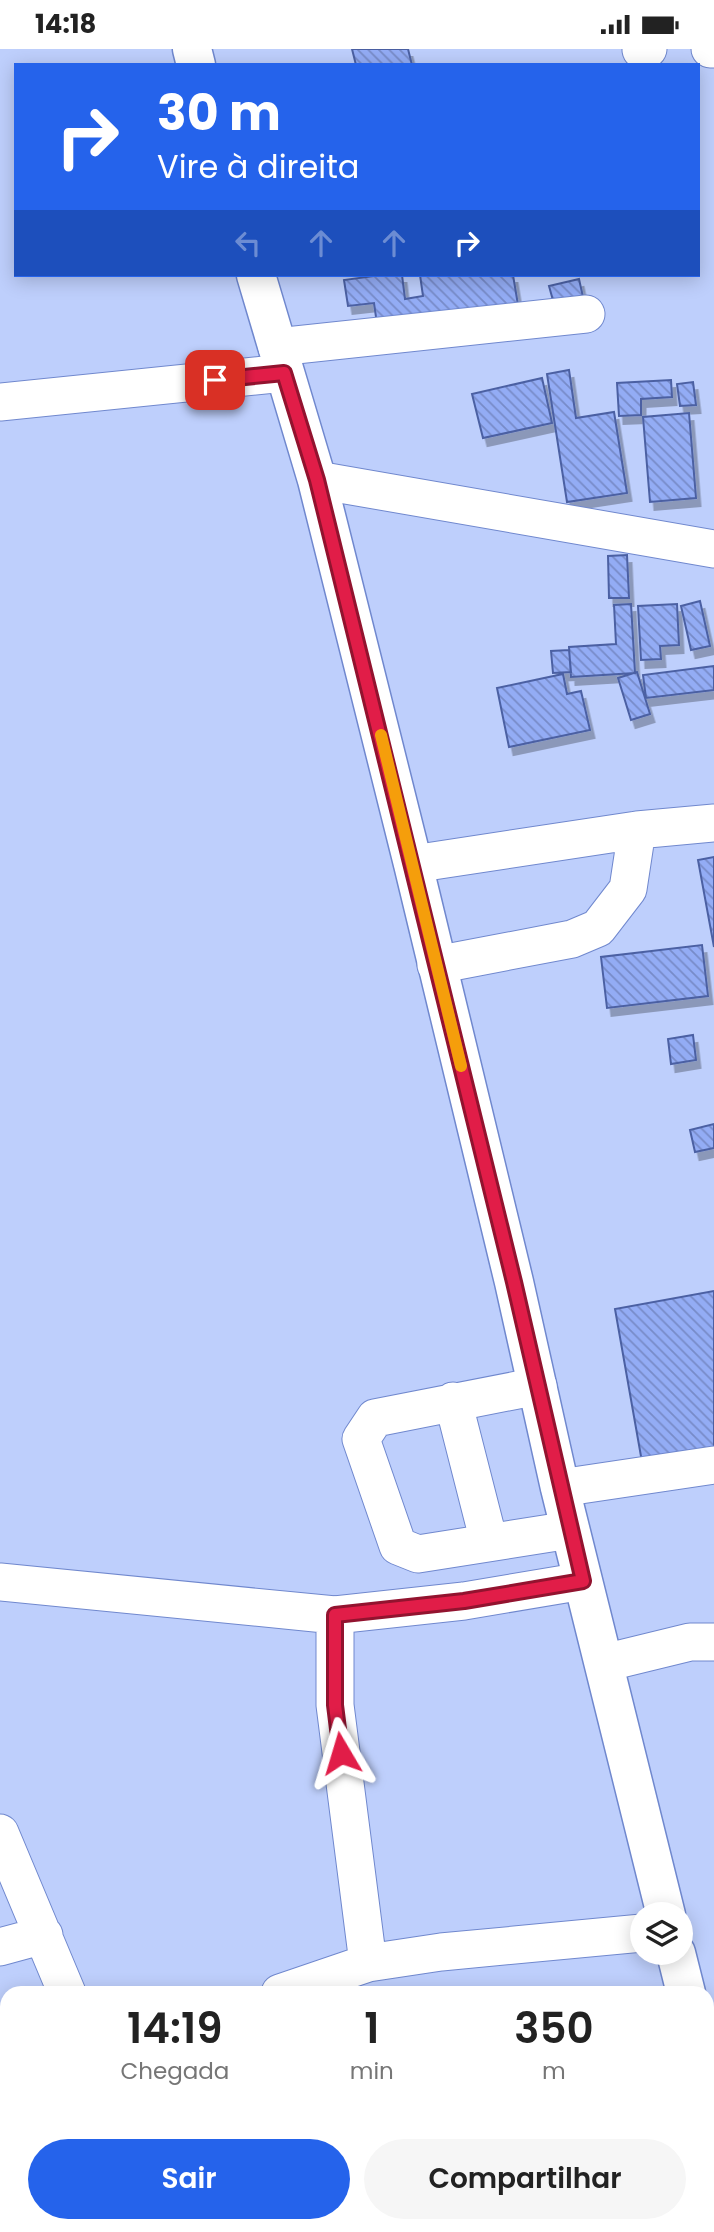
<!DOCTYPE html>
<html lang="pt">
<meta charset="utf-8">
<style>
:root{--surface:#fff;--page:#f6f6f6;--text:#222;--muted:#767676;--accent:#2563eb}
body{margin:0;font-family:Poppins,sans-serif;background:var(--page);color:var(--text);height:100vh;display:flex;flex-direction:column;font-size:26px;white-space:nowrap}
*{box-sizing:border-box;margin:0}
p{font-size:23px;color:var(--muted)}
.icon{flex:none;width:38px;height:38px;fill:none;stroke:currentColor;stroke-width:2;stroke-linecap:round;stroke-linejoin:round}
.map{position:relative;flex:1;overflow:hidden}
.sheet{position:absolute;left:0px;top:1937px;width:714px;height:247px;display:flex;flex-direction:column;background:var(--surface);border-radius:21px 21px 0 0;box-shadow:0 4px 18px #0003}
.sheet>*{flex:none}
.guide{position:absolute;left:14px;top:14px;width:686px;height:214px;border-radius:0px;box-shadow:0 4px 18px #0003;background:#2563eb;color:#fff;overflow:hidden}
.tools{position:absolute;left:630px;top:1853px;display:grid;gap:14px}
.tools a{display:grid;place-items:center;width:63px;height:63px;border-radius:50%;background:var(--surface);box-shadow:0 4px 18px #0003;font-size:35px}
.pin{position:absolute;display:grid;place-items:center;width:60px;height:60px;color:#fff;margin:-30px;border-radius:14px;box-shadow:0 4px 10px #0006}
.me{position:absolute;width:77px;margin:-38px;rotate:353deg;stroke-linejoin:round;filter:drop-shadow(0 0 5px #0008)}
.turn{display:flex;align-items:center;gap:24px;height:147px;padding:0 28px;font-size:32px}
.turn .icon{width:91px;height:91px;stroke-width:2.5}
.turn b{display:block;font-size:49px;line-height:60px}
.lanes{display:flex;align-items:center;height:66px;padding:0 28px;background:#0003;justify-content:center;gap:35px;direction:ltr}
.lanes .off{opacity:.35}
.eta{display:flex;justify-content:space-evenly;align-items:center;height:119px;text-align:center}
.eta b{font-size:42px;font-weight:600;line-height:49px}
.button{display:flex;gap:14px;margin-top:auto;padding:14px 28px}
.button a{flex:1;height:80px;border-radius:42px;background:var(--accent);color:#fff;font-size:28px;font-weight:600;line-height:80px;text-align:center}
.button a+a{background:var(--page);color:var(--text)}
.status{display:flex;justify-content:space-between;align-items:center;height:49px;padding:0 35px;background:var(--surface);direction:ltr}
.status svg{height:19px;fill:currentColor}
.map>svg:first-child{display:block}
</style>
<div class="status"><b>14:18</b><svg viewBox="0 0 49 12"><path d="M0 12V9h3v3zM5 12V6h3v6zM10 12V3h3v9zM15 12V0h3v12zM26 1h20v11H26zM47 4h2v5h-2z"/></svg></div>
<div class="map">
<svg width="714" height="2183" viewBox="0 0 714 2183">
<defs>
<pattern id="building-back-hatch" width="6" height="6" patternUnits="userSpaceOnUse" patternTransform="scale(1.75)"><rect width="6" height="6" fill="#93acf5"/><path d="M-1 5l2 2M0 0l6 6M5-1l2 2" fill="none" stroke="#778bc8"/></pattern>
<filter id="shadow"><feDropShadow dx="4.5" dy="8" stdDeviation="0" flood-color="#0004"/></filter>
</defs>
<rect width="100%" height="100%" fill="#becffc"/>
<path fill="url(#building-back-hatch)" stroke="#4c61a3" stroke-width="2" filter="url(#shadow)" d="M352 0H408L412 16H356Z
M381 226H402L405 250 423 247 420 226H513L519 262 378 282 374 254 348 257 344 231Z
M579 230 583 248 554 255 549 237Z
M569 321 576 369 614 363 627 444 567 453 547 325Z
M542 329 552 374 483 389 472 345Z
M671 331 672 348 641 350V366L619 367 617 334Z
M693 333 696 356 680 357 677 335Z
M689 364 696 449 650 453 643 368Z
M627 506 629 549H609L608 507Z
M700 552 710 597 691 601 681 557Z
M631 555 635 624 571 628 569 598 616 595 614 556Z
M677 555 679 596 660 597 661 610 641 611 638 557Z
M569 601 571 623 553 624 551 602Z
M714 617V641L646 649 643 626Z
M637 623 650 665 631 671 618 629Z
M563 625 567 645 581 642 590 681 509 698 497 639Z
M714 808V898L698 811Z
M702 896 708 947 607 959 601 908Z
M693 986 696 1011 671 1015 668 990Z
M714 1075V1099L695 1103 690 1081Z
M714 1242V1400L642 1413 615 1260Z"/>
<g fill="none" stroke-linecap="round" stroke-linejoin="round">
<g stroke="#7088ce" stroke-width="39">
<path id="minor" d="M710 0H714
M641 1 648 0
M277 298 586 265
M0 353 284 324
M317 431 714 500
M413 815 637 781 714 774
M436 916 572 890 598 879 628 840 637 781
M538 1337 375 1369 361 1390 398 1497 418 1505 570 1481
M453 1352 489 1493
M560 1439 714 1416
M0 1533 335 1566 464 1552 583 1532
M335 1566V1656L368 1914
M604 1614 690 1593H714
M0 1784 67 1944
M0 1898 44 1886
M280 1944 368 1914 441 1903 642 1884
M0 2056 7 2053
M32 2183 45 2177"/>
</g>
<g stroke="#7088ce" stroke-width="41">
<path id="major" d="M192 0 196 16
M256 226 317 431 413 815 514 1233 560 1439 666 1866
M676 1904 686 1944
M707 2027 714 2054"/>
</g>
<use href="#minor" stroke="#fff" stroke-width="37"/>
<use href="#major" stroke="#fff" stroke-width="38"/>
</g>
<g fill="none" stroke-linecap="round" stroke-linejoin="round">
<g stroke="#92132f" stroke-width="18">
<path id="route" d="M215 331 284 324 317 431 514 1233 583 1532 464 1552 335 1566V1656L341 1704"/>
</g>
<use href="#route" stroke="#e11d48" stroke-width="12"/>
<path stroke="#f59e0b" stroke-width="12" d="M381 686 461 1017"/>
</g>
</svg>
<div class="tools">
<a><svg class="icon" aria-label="layers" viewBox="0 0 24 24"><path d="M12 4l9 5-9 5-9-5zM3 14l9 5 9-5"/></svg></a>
</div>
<div class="pin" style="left:215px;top:331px;background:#d93025"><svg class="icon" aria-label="arrive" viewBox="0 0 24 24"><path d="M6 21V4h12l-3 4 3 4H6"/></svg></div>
<svg class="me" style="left:341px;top:1704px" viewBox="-20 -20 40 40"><path d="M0-17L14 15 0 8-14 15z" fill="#e11d48" stroke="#fff" stroke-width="4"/></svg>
<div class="guide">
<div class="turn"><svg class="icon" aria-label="right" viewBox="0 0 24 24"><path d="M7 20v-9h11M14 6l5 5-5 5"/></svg><div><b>30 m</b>Vire à direita</div></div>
<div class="lanes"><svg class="icon off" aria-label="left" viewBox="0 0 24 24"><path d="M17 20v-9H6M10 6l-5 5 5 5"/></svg><svg class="icon off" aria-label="ahead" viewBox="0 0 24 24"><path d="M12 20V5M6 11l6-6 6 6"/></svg><svg class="icon off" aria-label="ahead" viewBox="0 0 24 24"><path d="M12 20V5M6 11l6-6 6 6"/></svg><svg class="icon" aria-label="right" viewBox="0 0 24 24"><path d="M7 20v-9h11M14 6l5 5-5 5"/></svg></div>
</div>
<section class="sheet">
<div class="eta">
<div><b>14:19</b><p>Chegada</p></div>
<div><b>1</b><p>min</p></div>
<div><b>350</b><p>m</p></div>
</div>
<div class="button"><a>Sair</a><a>Compartilhar</a></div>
</section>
</div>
